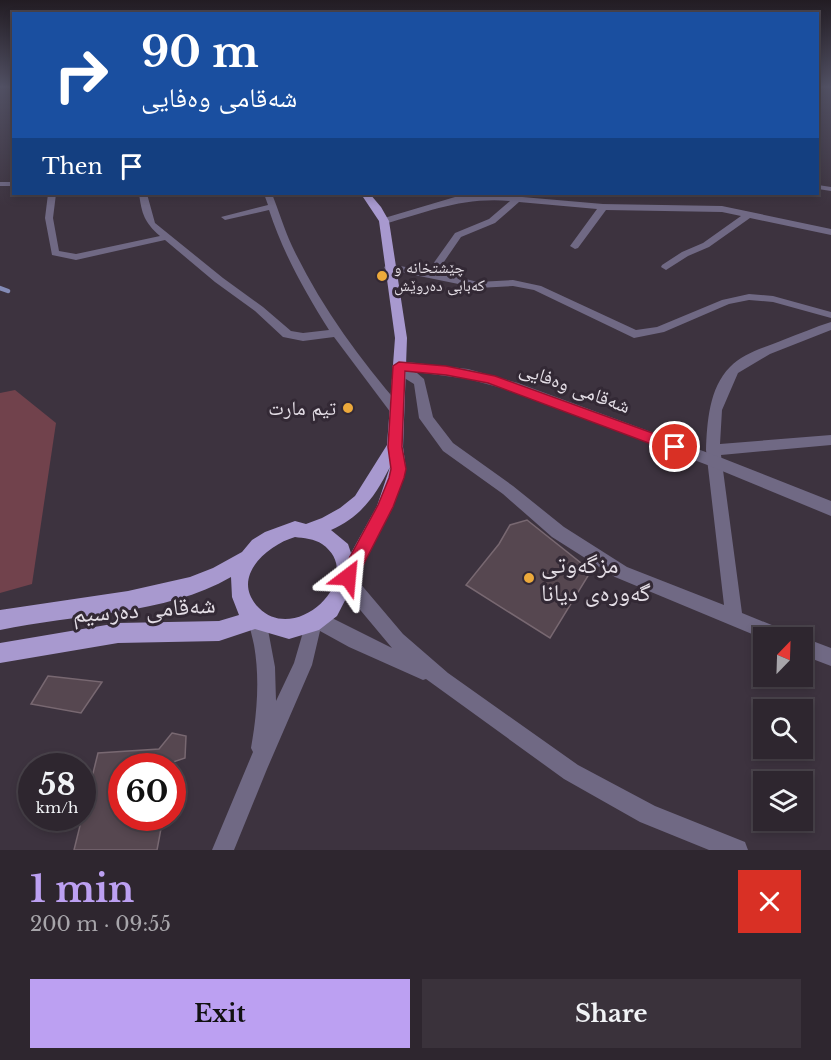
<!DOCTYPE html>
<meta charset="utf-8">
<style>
:root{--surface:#2e262f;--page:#3a323b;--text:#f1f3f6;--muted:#a7a5aa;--line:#49434b;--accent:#bca0f2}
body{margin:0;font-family:"Libre Baskerville","Noto Naskh Arabic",serif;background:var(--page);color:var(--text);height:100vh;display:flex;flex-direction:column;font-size:22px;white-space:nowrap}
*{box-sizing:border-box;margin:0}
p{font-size:20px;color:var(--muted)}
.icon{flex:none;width:33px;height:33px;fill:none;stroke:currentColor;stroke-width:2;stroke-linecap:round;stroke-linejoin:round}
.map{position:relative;height:850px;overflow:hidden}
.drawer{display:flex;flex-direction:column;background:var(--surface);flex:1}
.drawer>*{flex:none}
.guide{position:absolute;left:12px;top:12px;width:807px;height:183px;border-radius:0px;box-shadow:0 3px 9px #0003,0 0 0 2px var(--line);background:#1a4fa0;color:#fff;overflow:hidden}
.needle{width:39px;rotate:23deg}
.buttons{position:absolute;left:753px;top:627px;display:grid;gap:12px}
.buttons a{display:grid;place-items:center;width:60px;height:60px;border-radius:0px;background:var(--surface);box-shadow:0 3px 9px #0003,0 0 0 2px var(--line);font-size:30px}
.speed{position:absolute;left:18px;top:753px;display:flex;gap:12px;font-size:30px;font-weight:700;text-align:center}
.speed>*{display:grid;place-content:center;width:78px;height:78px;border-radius:50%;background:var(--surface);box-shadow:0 3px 9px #0003,0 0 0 2px var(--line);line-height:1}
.speed small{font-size:15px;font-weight:400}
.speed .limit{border:9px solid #d22;background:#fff;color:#111}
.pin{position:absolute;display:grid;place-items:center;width:51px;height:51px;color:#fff;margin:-26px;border:3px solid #fff;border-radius:50%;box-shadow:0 2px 6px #0007}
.me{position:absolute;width:66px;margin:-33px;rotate:29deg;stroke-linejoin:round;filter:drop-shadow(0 0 4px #0008)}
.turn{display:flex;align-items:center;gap:21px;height:126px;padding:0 30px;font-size:27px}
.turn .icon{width:78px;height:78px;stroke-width:2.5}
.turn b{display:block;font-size:42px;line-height:51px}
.then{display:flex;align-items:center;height:57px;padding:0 30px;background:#0003;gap:12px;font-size:22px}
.round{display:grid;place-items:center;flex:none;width:63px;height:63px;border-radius:0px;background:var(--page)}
.headline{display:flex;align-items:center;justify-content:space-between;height:102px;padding:0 30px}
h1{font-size:36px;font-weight:700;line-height:45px;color:var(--accent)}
.action{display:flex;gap:12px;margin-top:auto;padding:12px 30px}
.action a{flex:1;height:69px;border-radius:0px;background:var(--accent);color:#111;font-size:24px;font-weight:700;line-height:69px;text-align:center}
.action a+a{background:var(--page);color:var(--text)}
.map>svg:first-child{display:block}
</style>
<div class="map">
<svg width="831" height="850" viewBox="0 0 831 850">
<rect width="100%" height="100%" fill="#3d333f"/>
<path fill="#71424c" d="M15 390 56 423 32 584 0 593V393Z"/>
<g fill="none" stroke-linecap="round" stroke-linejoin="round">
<path stroke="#838bb6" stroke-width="4.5" d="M0 288 8 291"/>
</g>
<path fill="#564750" stroke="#786871" stroke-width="1.5" d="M527 520 591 571 550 638 466 585 499 544 510 525Z
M48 676 102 682 81 713 31 704Z
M172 733 186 736 185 758 173 762 172 766H122V818H163L157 850H74L98 753 159 749Z"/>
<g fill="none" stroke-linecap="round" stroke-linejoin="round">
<path fill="#706984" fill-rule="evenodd" d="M0 182H14V186H0Z
M818 185 831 187V191L818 189Z
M48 194H56L53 218 59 251 76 254 160 236C144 222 142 214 139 194H147L155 223 223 278 263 307 291 331 303 333 329 330C305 292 283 253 269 210L225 220 221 217 268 205 264 194H272C279 211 284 229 292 246 320 305 358 357 401 407L403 410 401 413H391L334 337 303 341 283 337 255 311 215 282 165 240 76 260 52 255 45 218Z
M489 194 603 204 722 206 831 229V235L750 218 709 247 688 256 666 270 661 267 662 265 682 252 703 243 741 216 722 212 606 210 578 248 575 249 570 246 597 209 519 202 495 223 461 237 437 272 478 282 513 280 541 286 636 330 657 327 722 300 749 294 773 296 831 312V318L773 302 749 300 729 304 664 332 634 338 534 290 513 286 478 288 385 269 384 267 389 264 428 271 455 233 489 219 510 201C461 197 429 212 384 224L381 223V219L455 197Z
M831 322V330L770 354 738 373 722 410 720 444 831 435V445L721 455 742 613 789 632 792 638 764 639 615 577 552 537 503 494 443 451 419 418 414 384 393 371 399 367 417 373 424 379 433 417 453 443 513 486 564 527 627 567 724 605 706 450C707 423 709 388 730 367 743 353 766 347 783 340 799 334 815 327 831 322Z
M347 573 353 575 403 634 448 673 578 765 655 806 745 842 748 850H709L640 822 564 779 426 679 423 680 349 647 320 631 312 665 267 769 234 850H212L253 752 251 748C257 714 260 679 254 645 252 634 247 623 251 613L257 610 263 613 266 619 275 667 276 701 294 663 308 615 318 611 392 648 341 587 339 581 341 575Z
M802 637 831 648V666L802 655Z"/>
<path fill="#706984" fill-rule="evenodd" d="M399 361 468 369 518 383 722 458 831 501V516L710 466 509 390 468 379 394 369 392 366Z"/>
<path fill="#a899cf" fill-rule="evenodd" d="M361 194H370L381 207 389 221 407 338 403 447 406 469 393 507 337 616 319 630 289 639 255 629 219 641 118 643 0 663V643L118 623 219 621 239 615 232 597 231 577C166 615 74 614 0 630V610L128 591 190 577 213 568 242 552 252 540 265 532 295 521 306 524 322 518 340 508 355 496 387 445 395 338 379 221ZM390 467 377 506 351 553 348 544 331 530C362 516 375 496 390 467ZM295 537C303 538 315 539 322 544 368 576 297 646 259 608 229 578 267 545 295 537Z"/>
</g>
<linearGradient id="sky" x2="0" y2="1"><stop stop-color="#221c23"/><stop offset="0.42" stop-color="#515063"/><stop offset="1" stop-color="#515063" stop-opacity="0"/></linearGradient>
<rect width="831" height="206" fill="url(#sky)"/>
<path fill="#e11d48" stroke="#92132f" stroke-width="1.5" d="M399 362 446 366 495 376 680 443 683 447 675 452 670 451 488 383 446 375 405 371 402 447 406 469 404 478 393 507 354 583 348 585 342 583 339 577 378 505 389 478 391 469 388 447 393 366Z"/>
<g fill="#eca93b" stroke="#332935" stroke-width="2">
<circle cx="382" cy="276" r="6"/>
<circle cx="348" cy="408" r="6"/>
<circle cx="529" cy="578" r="6"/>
</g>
<g text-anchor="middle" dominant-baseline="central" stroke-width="6" stroke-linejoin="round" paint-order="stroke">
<g font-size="16" fill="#e4dee6" stroke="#332935" text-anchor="start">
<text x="394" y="267">چێشتخانە و<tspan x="394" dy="18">کەبابی دەروێش</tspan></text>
</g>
<g font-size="20" fill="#e4dee6" stroke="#332935">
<text transform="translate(575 387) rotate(20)">شەقامی وەفایی</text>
</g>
<g font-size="20" fill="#e4dee6" stroke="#332935" text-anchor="end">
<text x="336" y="408">تیم مارت</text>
</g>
<g font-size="24" fill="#e4dee6" stroke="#332935" text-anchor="start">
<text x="541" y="564">مزگەوتی<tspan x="541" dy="28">گەورەی دیانا</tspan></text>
</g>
<g font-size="24" fill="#e4dee6" stroke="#332935">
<text transform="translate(144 609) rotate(-4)">شەقامی دەرسیم</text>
</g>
</g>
</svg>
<div class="buttons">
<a><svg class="needle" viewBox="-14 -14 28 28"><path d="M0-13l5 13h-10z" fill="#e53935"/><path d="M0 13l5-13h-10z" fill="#a7a5aa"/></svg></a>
<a><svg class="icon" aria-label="search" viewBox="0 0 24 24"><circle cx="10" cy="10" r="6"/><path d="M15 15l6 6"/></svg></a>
<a><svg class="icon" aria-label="layers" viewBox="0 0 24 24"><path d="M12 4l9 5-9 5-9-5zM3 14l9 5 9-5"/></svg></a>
</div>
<div class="speed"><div>58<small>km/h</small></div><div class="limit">60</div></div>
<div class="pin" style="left:675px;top:447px;background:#d93025"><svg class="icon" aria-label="arrive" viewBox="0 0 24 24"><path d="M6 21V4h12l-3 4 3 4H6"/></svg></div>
<svg class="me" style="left:348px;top:577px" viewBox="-20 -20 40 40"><path d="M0-17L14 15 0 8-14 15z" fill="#e11d48" stroke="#fff" stroke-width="4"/></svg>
<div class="guide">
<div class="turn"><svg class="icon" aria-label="right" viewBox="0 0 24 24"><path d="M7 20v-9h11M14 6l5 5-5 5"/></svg><div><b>90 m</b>شەقامی وەفایی</div></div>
<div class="then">Then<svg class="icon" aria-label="arrive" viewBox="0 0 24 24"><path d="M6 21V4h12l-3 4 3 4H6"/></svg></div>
</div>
</div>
<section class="drawer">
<div class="headline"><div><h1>1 min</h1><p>200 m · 09:55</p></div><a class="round" style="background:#d93025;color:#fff"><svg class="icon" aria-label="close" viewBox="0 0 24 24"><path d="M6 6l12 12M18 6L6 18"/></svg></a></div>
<div class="action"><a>Exit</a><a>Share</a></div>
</section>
